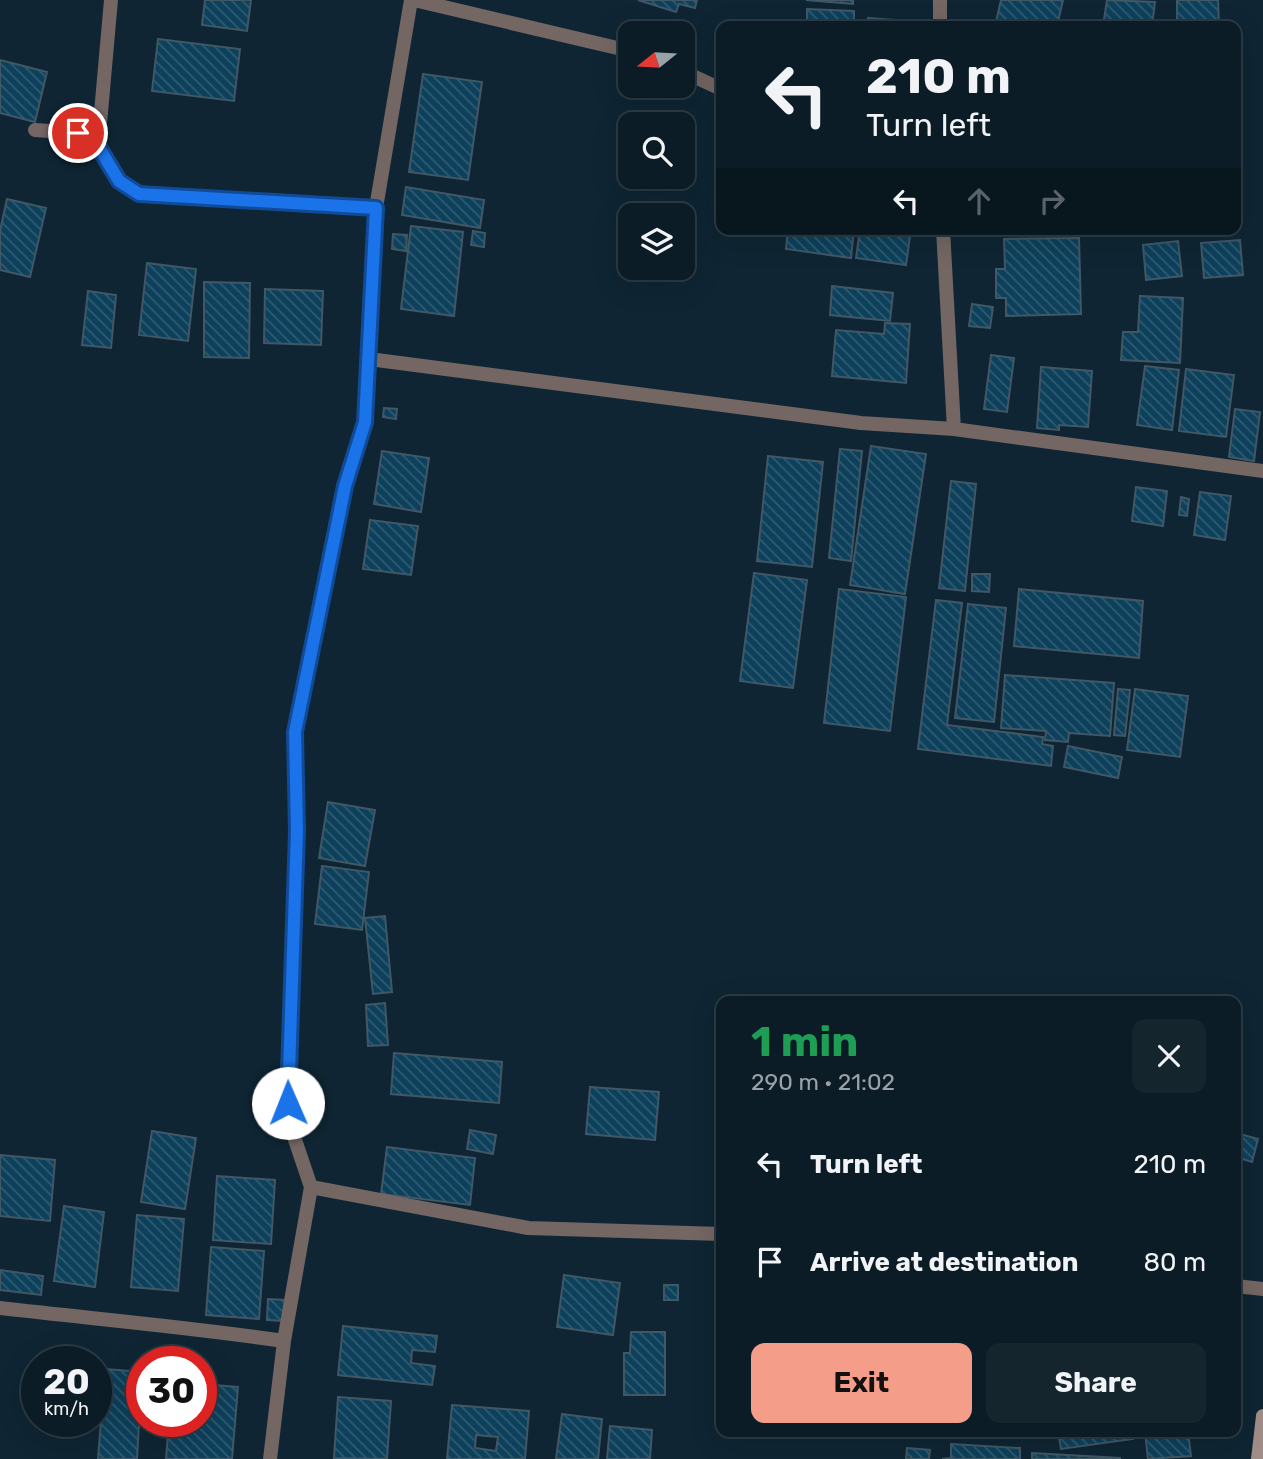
<!DOCTYPE html>
<meta charset="utf-8">
<style>
:root{--surface:#0b1c26;--page:#14252e;--text:#f1f3f6;--muted:#9aa1a7;--line:#2b3a43;--accent:#f49e8a}
body{margin:0;font-family:Rubik,sans-serif;background:var(--page);color:var(--text);height:100vh;display:flex;flex-direction:column;font-size:26px;white-space:nowrap}
*{box-sizing:border-box;margin:0}
p{font-size:23px;color:var(--muted)}
.icon{flex:none;width:38px;height:38px;fill:none;stroke:currentColor;stroke-width:2;stroke-linecap:round;stroke-linejoin:round}
.map{position:relative;flex:1;overflow:hidden}
.side{position:absolute;left:716px;top:996px;width:525px;height:441px;display:flex;flex-direction:column;background:var(--surface);border-radius:14px;box-shadow:0 7px 28px #0002,0 0 0 2px var(--line)}
.side>*{flex:none}
.banner{position:absolute;left:716px;top:21px;width:525px;height:214px;border-radius:14px;box-shadow:0 7px 28px #0002,0 0 0 2px var(--line);background:#0b1c26;color:var(--text);overflow:hidden}
.needle{width:46px;rotate:252deg}
.controls{position:absolute;left:618px;top:21px;display:grid;gap:14px}
.controls a{display:grid;place-items:center;width:77px;height:77px;border-radius:14px;background:var(--surface);box-shadow:0 7px 28px #0002,0 0 0 2px var(--line);font-size:35px}
.speed{position:absolute;left:21px;top:1346px;display:flex;gap:14px;font-size:35px;font-weight:700;text-align:center}
.speed>*{display:grid;place-content:center;width:91px;height:91px;border-radius:50%;background:var(--surface);box-shadow:0 7px 28px #0002,0 0 0 2px var(--line);line-height:1}
.speed small{font-size:18px;font-weight:400}
.speed .limit{border:10px solid #d22;background:#fff;color:#111}
.pin{position:absolute;display:grid;place-items:center;width:60px;height:60px;color:#fff;margin:-30px;border:4px solid #fff;border-radius:50%;box-shadow:0 2px 7px #0007}
.me{position:absolute;width:77px;margin:-38px;rotate:359deg;stroke-linejoin:round;filter:drop-shadow(0 0 5px #0008)}
.turn{display:flex;align-items:center;gap:24px;height:147px;padding:0 35px;font-size:32px}
.turn .icon{width:91px;height:91px;stroke-width:2.5}
.turn b{display:block;font-size:49px;line-height:60px}
.lanes{display:flex;align-items:center;height:66px;padding:0 35px;background:#0003;justify-content:center;gap:35px;direction:ltr}
.lanes .off{opacity:.35}
.round{display:grid;place-items:center;flex:none;width:74px;height:74px;border-radius:14px;background:var(--page)}
.summary{display:flex;align-items:center;justify-content:space-between;height:119px;padding:0 35px}
h1{font-size:42px;font-weight:700;line-height:52px;color:#1e9e55}
.action{display:flex;gap:14px;margin-top:auto;padding:14px 35px}
.action a{flex:1;height:80px;border-radius:14px;background:var(--accent);color:#111;font-size:28px;font-weight:700;line-height:80px;text-align:center}
.action a+a{background:var(--page);color:var(--text)}
ul{padding:0;list-style:none}
li{display:flex;align-items:center;gap:21px;height:98px;padding:0 35px}
li div{flex:1}
li b{display:block;font-size:26px}
li em{font-style:normal}
.map>svg:first-child{display:block}
</style>
<div class="map">
<svg width="1263" height="1459" viewBox="0 0 1263 1459">
<defs>
<pattern id="building-back-hatch" width="6" height="6" patternUnits="userSpaceOnUse" patternTransform="scale(1.75)"><rect width="6" height="6" fill="#0d405b"/><path d="M-1 5l2 2M0 0l6 6M5-1l2 2" fill="none" stroke="#2f5b73"/></pattern>
</defs>
<rect width="100%" height="100%" fill="#0f2533"/>
<path fill="url(#building-back-hatch)" stroke="#405766" stroke-width="2" fill-rule="evenodd" d="M205 0H251L247 31 202 25Z
M638 0H697L695 8 679 4 676 12Z
M806 0H853V4Z
M1001 0H1063L1057 26H995Z
M1107 0 1155 2 1152 26H1103Z
M1177 0H1218L1219 26H1177Z
M807 9 854 11V26H807Z
M868 18 922 22V26H868Z
M158 39 240 49 234 101 152 91Z
M0 60 47 72 35 122 0 113Z
M423 74 482 82 468 180 409 172Z
M406 187 484 200 480 228 402 215Z
M7 199 46 208 30 277 0 270V231Z
M411 226 463 232 454 316 401 309Z
M788 229H854L851 258 786 249Z
M860 229H911L906 265 856 258Z
M473 231 485 233 484 247 471 245Z
M393 234 407 235 406 251 392 249Z
M1079 238 1081 314 1006 316V298H996V269H1005L1004 239Z
M1240 240 1243 275 1204 278 1201 243Z
M1178 241 1182 276 1146 280 1143 245Z
M147 263 196 269 188 341 139 335Z
M204 282 250 283 249 358 204 357Z
M832 286 893 293 890 321 830 315Z
M265 289 323 291 321 345 264 343Z
M88 291 116 295 111 348 82 345Z
M1140 296 1183 298 1180 363 1121 360 1123 332H1138Z
M972 304 993 307 990 328 969 326Z
M885 323 910 324 906 383 832 376 836 330 884 334Z
M991 355 1014 358 1007 412 984 409Z
M1145 366 1179 370 1172 430 1137 425Z
M1041 367 1092 371 1088 427 1059 425V430L1037 428Z
M1186 369 1234 375 1226 437 1179 431Z
M384 408 397 409 396 419 383 417Z
M1235 409 1260 412 1254 461 1229 457Z
M871 446 926 454 905 594 850 585Z
M840 449 862 451 851 561 829 558Z
M382 451 429 458 421 512 374 504Z
M768 456 823 462 812 567 757 561Z
M951 481 976 484 965 591 939 588Z
M1136 487 1167 491 1163 526 1132 521Z
M1200 492 1231 496 1225 540 1194 535Z
M1181 497 1189 499 1187 516 1179 515Z
M370 520 418 526 411 575 363 569Z
M754 573 807 580 793 688 740 681Z
M972 574H990L989 592 972 591Z
M839 589 906 597 890 731 824 723Z
M1019 589 1143 601 1139 658 1014 646Z
M936 600 962 603 947 725 1043 737 1042 744 1053 746 1051 766 918 749Z
M968 604 1006 608 994 722 955 718Z
M1005 675 1114 683 1110 736 1069 733 1068 742 1045 740 1046 731 1001 728Z
M1118 689 1130 690 1125 736 1114 735Z
M1135 689 1188 696 1180 757 1127 750Z
M1068 746 1122 757 1118 778 1064 767Z
M328 802 375 810 365 866 319 858Z
M322 866 369 872 362 930 315 924Z
M385 916 392 992 373 994 365 918Z
M385 1003 388 1045 368 1046 366 1005Z
M394 1053 502 1062 499 1103 391 1094Z
M590 1087 659 1092 655 1140 586 1134Z
M470 1130 496 1135 493 1154 467 1149Z
M152 1131 196 1138 185 1209 141 1202Z
M1236 1133 1258 1139 1252 1162 1236 1157Z
M387 1147 475 1158 470 1205 381 1194Z
M0 1155 55 1160 50 1221 0 1216Z
M217 1176 275 1180 271 1244 213 1240Z
M1236 1191H1240L1238 1214H1236Z
M64 1206 104 1212 95 1287 54 1281Z
M137 1215 184 1219 178 1291 131 1287Z
M211 1247 264 1251 259 1319 206 1315Z
M0 1270 43 1276 41 1295 0 1290Z
M564 1275 620 1283 613 1335 557 1327Z
M664 1285H678V1300H664Z
M268 1299 285 1300 284 1321 267 1320Z
M343 1326 437 1336 435 1352 412 1350 411 1363 435 1366 432 1385 338 1375Z
M631 1332H665V1395H624V1353H630Z
M105 1369 142 1372 137 1459H98Z
M201 1384 238 1387 232 1459H166L169 1421H201Z
M338 1397 391 1401 387 1459 334 1458Z
M452 1405 529 1411 525 1459H447ZM476 1435 498 1437 496 1451 475 1448Z
M562 1414 602 1419 598 1459H556Z
M610 1426 652 1430 650 1459H607Z
M1058 1432H1132L1133 1439 1061 1449Z
M1145 1432H1188L1191 1456 1148 1459Z
M951 1444 1020 1448V1459H942L951 1458Z
M907 1448 930 1450 929 1459H906Z
M1032 1453 1120 1458V1459H1032Z"/>
<g fill="none" stroke-linecap="round" stroke-linejoin="round">
<path stroke="#736663" stroke-width="14" d="M414 0 630 51
M940 26V0
M682 71 721 89
M35 130 78 133 98 146 119 181 140 194 376 208
M98 146 111 0
M943 229 954 429 1263 471
M369 359 861 423 954 429
M311 1187 528 1228 721 1234
M1236 1286 1263 1289
M0 1308C95 1319 189 1327 284 1341
M270 1459 284 1341 311 1187 289 1122 287 1084 297 831 295 732 345 486 365 422 376 208 411 0"/>
<path stroke="#a18d88" stroke-width="14" d="M1258 1459 1263 1416"/>
</g>
<g fill="none" stroke-linecap="round" stroke-linejoin="round">
<g stroke="#114b97" stroke-width="18">
<path id="route" d="M78 133 98 146 119 181 139 194 376 208 365 422 345 486 295 732 297 831 288 1103"/>
</g>
<use href="#route" stroke="#1a73e8" stroke-width="12"/>
</g>
</svg>
<div class="controls">
<a><svg class="needle" viewBox="-14 -14 28 28"><path d="M0-13l5 13h-10z" fill="#e53935"/><path d="M0 13l5-13h-10z" fill="#9aa1a7"/></svg></a>
<a><svg class="icon" aria-label="search" viewBox="0 0 24 24"><circle cx="10" cy="10" r="6"/><path d="M15 15l6 6"/></svg></a>
<a><svg class="icon" aria-label="layers" viewBox="0 0 24 24"><path d="M12 4l9 5-9 5-9-5zM3 14l9 5 9-5"/></svg></a>
</div>
<div class="speed"><div>20<small>km/h</small></div><div class="limit">30</div></div>
<div class="pin" style="left:78px;top:133px;background:#d93025"><svg class="icon" aria-label="arrive" viewBox="0 0 24 24"><path d="M6 21V4h12l-3 4 3 4H6"/></svg></div>
<svg class="me" style="left:288px;top:1103px" viewBox="-20 -20 40 40"><circle r="19" fill="#fff"/><path d="M0-13L10 11 0 6-10 11z" fill="#1a73e8"/></svg>
<div class="banner">
<div class="turn"><svg class="icon" aria-label="left" viewBox="0 0 24 24"><path d="M17 20v-9H6M10 6l-5 5 5 5"/></svg><div><b>210 m</b>Turn left</div></div>
<div class="lanes"><svg class="icon" aria-label="left" viewBox="0 0 24 24"><path d="M17 20v-9H6M10 6l-5 5 5 5"/></svg><svg class="icon off" aria-label="ahead" viewBox="0 0 24 24"><path d="M12 20V5M6 11l6-6 6 6"/></svg><svg class="icon off" aria-label="right" viewBox="0 0 24 24"><path d="M7 20v-9h11M14 6l5 5-5 5"/></svg></div>
</div>
<section class="side">
<div class="summary"><div><h1>1 min</h1><p>290 m · 21:02</p></div><a class="round"><svg class="icon" aria-label="close" viewBox="0 0 24 24"><path d="M6 6l12 12M18 6L6 18"/></svg></a></div>
<ul>
<li><svg class="icon" aria-label="left" viewBox="0 0 24 24"><path d="M17 20v-9H6M10 6l-5 5 5 5"/></svg><div><b>Turn left</b></div><em>210 m</em></li>
<li><svg class="icon" aria-label="arrive" viewBox="0 0 24 24"><path d="M6 21V4h12l-3 4 3 4H6"/></svg><div><b>Arrive at destination</b></div><em>80 m</em></li>
</ul>
<div class="action"><a>Exit</a><a>Share</a></div>
</section>
</div>
